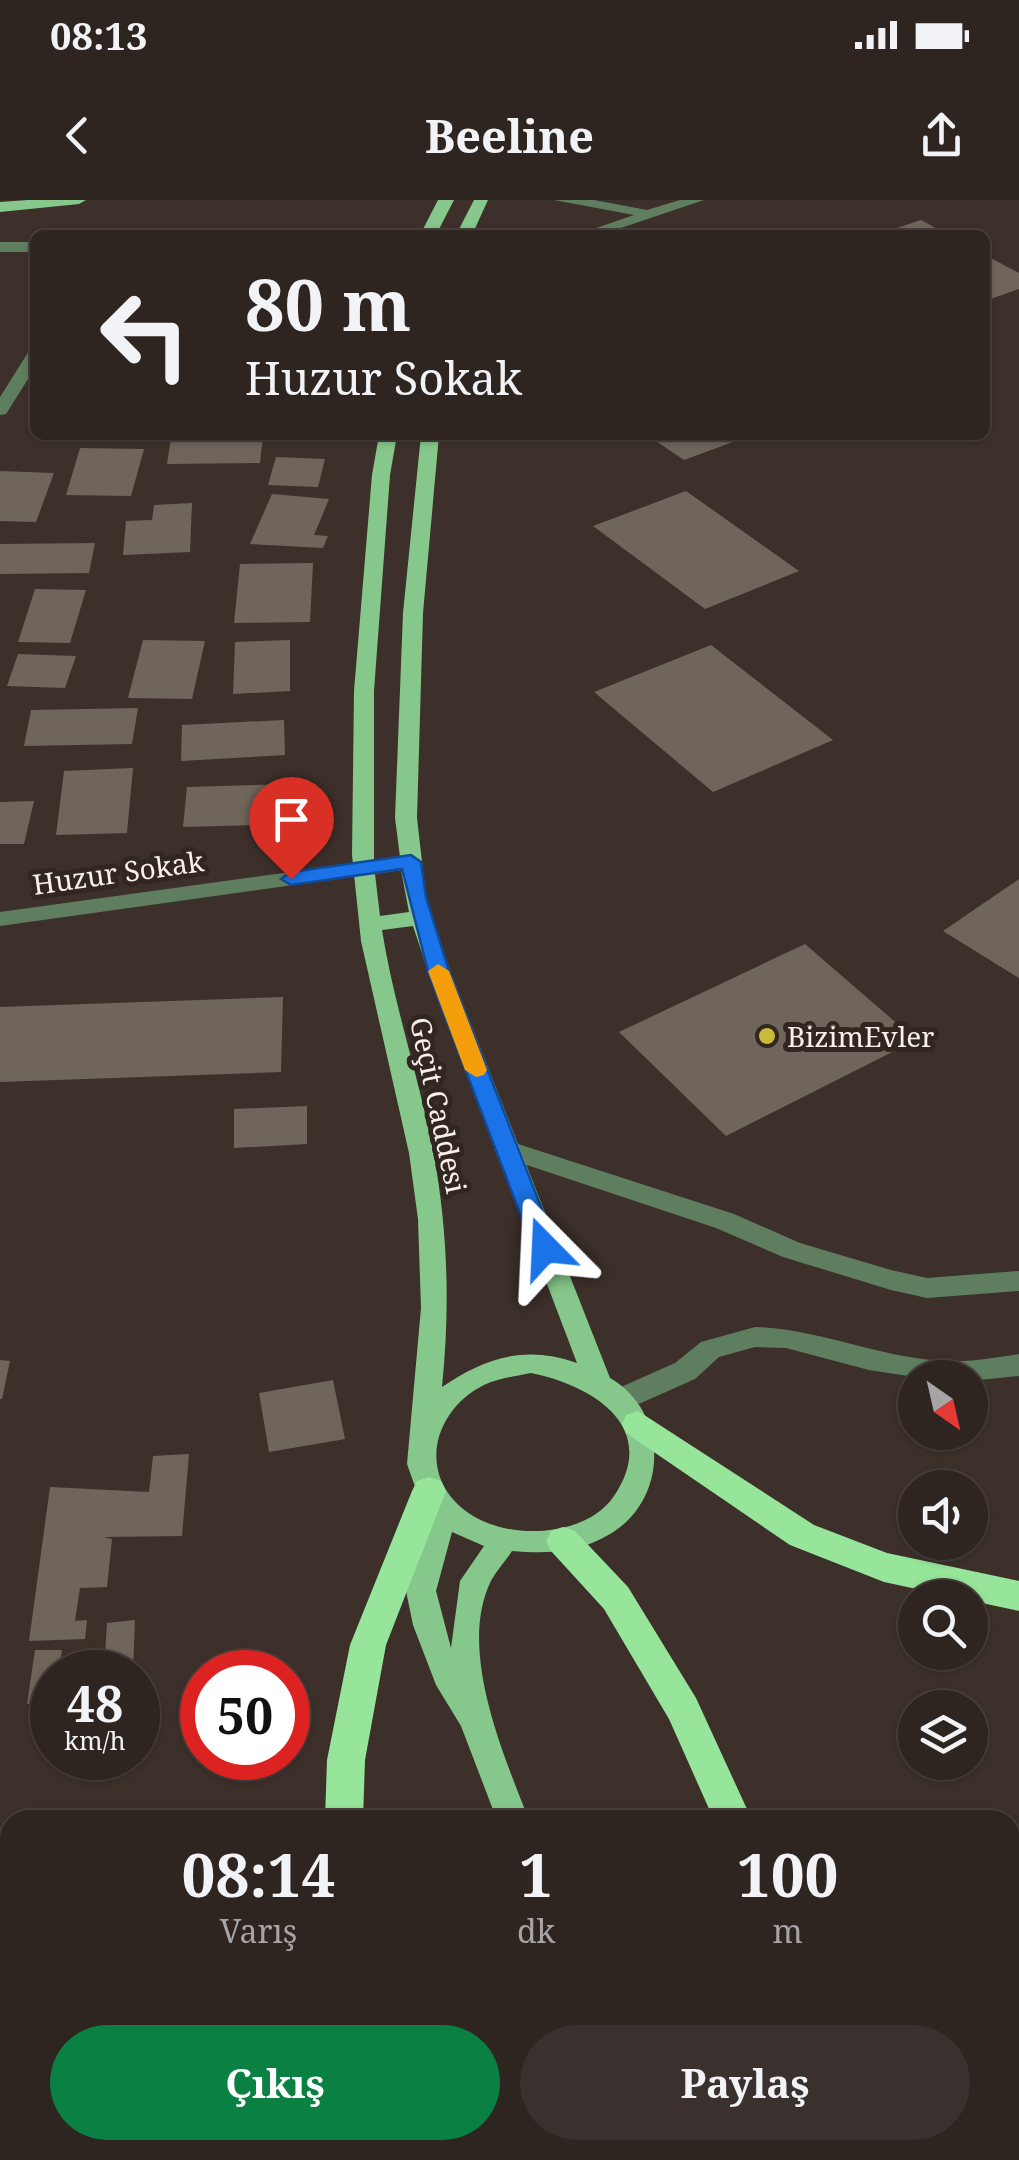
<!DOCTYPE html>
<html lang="tr">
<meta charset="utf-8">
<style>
:root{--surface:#2e2420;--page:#3a302d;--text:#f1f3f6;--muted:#a7a4a5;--line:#49413e;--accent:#0b8043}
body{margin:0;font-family:"Noto Serif",serif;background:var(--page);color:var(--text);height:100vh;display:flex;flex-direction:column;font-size:38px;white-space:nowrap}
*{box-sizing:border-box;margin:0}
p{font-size:32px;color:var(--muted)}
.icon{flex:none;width:55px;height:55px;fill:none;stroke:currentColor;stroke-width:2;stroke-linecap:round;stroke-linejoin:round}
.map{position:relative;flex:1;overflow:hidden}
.details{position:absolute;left:0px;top:1610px;width:1020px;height:350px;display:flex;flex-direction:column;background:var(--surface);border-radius:30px 30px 0 0;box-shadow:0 2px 8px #0004,0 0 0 2px var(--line)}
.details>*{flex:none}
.guide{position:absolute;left:30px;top:30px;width:960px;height:210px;border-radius:15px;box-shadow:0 2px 8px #0004,0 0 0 2px var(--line);background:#2e2420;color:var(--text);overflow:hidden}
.needle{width:65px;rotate:146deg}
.fabs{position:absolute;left:898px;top:1160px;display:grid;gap:20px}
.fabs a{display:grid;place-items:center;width:90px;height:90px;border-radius:50%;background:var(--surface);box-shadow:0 2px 8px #0004,0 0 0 2px var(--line);font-size:50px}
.speed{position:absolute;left:30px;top:1450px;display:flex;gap:20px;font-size:50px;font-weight:700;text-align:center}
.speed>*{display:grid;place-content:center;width:130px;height:130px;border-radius:50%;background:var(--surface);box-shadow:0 2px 8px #0004,0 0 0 2px var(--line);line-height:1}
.speed small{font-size:25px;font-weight:400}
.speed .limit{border:15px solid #d22;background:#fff;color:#111}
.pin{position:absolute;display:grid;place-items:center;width:85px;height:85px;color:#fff;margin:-102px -42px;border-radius:50% 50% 50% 0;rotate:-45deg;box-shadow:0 0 10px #0007}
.pin .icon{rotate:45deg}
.me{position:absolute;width:110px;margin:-55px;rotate:339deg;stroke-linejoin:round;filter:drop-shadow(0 0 8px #0008)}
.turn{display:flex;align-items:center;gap:35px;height:210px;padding:0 50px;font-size:45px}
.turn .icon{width:130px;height:130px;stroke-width:2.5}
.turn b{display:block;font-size:70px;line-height:85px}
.eta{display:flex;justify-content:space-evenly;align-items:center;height:170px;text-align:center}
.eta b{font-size:60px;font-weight:700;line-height:70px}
.action{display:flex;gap:20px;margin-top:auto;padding:20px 50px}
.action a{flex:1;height:115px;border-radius:60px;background:var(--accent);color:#fff;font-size:40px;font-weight:700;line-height:115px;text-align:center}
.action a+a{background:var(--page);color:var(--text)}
.status{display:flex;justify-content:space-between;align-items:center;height:70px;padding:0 50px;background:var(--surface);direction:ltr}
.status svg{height:28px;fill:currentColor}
header{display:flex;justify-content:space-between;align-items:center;height:130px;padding:0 50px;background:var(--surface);font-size:45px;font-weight:700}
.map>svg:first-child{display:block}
</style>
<div class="status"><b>08:13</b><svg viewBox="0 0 49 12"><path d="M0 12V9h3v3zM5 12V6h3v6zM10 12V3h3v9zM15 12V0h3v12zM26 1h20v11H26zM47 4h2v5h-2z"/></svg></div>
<header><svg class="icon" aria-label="back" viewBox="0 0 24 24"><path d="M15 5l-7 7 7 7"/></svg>Beeline<svg class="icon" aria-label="share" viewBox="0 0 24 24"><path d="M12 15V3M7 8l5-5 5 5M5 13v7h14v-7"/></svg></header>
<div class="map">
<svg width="1019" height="1960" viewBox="0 0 1019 1960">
<rect width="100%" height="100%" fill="#3d302b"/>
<path fill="#70655b" d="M921 20 948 35H879V34Z
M985 55 1019 73V89L985 101Z
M647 235H752L684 260Z
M263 236 260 263 167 264 171 238Z
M80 248 144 249 131 296 66 295Z
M276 257 325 259 318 287 268 285Z
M0 271 54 273 36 322 0 321Z
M686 291 799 371 705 409 593 326Z
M272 294 329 299 314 335 328 336 323 348 250 344Z
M192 303 190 352 123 355 126 321 152 320 154 305Z
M95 343 89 373 0 374V344Z
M313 363 310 422 234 423 240 364Z
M35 389 86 390 70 443 18 442Z
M143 440 205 441 192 499 128 498Z
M290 440V491L233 494 235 442Z
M711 445 833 540 713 592 594 492Z
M18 454 76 456 65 488 7 486Z
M138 508 132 544 24 546 31 510Z
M284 520 285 555 181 561 182 525Z
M133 568 127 633 56 635 64 571Z
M292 584 290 624 183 627 187 587Z
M34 601 24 644H0V602Z
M1019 679V778L943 731Z
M805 744 916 840 726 936 619 832Z
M283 797 281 872 0 882V807Z
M307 906V944L234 948V909Z
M0 1160 10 1161 2 1199H0Z
M333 1180 345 1239 269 1252 259 1193Z
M189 1254 182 1336 104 1337 112 1339 107 1387 80 1388 75 1421 87 1420 85 1439 29 1441 50 1287 149 1292 153 1256Z
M135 1420 133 1472H104L107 1423Z
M35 1450H62L59 1472H52V1504H27Z"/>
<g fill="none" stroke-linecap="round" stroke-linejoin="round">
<path fill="#5f7e60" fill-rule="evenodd" d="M554 0H594L647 10 680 0H704L600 35H576L634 15Z
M0 42H35V52H0Z
M35 150V168L6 214 0 215V197L29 151Z
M364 662 372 664 375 669 372 674 0 726V712Z
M506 940 734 1014 800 1043 891 1070 927 1078 1019 1071V1091L927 1098 891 1090 783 1057 716 1028 497 955 494 949Z
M755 1127C823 1129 888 1162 956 1161 977 1161 998 1157 1019 1154V1176L970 1181V1178H921L869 1170 786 1148 755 1147 719 1157 695 1179 632 1207 622 1210 612 1207 608 1199 612 1191 675 1163 701 1142Z"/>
<path fill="#86c88b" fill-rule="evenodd" d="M28 0H86L79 4 0 12V2Z
M438 0H454L436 35H420Z
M474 0H488L472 35H456Z
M379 235H397L390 275 374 491V661L400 657 395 618 403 413 421 235H439L423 413 417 618 426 697 450 771 610 1178C669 1212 669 1299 610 1334 579 1353 547 1354 512 1351 505 1362 495 1372 490 1383 458 1451 504 1556 529 1620H497L461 1526 436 1485 413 1425 406 1391 429 1311 418 1295 407 1264 421 1108 418 1019 409 953 361 741 352 655 354 491 372 275ZM401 670 409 712 380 716 375 674ZM413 726 428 771 577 1163C526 1145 486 1157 442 1187 450 1109 448 1033 434 956 420 880 394 806 382 730ZM531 1173C591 1185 661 1226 614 1296 586 1338 506 1341 467 1312 416 1275 433 1209 486 1184 500 1178 517 1176 531 1173ZM452 1332 484 1346 460 1381 451 1448 436 1391Z
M624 1950H658L662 1960H628Z"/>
<path fill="#96e59b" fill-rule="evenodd" d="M638 1211 814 1325 887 1353 1019 1381V1411L884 1382 790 1345 626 1233 622 1224 626 1215Z
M429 1277 441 1281 446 1291 386 1445 365 1560 363 1620H325L327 1560 350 1445 412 1291 417 1281Z
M563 1327 575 1331 628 1387 696 1498 752 1620H714L669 1519 604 1409 551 1351 546 1341 551 1331Z
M1019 1688V1733L1010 1737V1691Z
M1019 1911V1960H995L991 1950H1010V1915Z
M303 1950H345L344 1960H302Z
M766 1950H808V1955L810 1950H856L852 1960H766Z"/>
</g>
<path fill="#1a73e8" stroke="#114b97" stroke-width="2.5" d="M411 655 421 662 426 697 449 771 557 1048 553 1054H537L533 1048 428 771 402 669 291 685 281 679 291 672Z"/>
<path fill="#f59e0b" d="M438 764 449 771 487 870 484 875 476 877 465 870 428 771Z"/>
<circle fill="#c8bb3b" stroke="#322621" stroke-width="4" cx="767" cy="836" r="10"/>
<g text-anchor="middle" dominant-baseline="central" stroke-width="10" stroke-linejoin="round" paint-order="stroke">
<g font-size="28" fill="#f9f0ed" stroke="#322621">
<text transform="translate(118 672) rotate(-8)">Huzur Sokak</text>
<text transform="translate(439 905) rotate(78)">Geçit Caddesi</text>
</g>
<g font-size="28" fill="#f9f0ed" stroke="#322621" text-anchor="start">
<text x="787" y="836">BizimEvler</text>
</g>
</g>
</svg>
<div class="fabs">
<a><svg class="needle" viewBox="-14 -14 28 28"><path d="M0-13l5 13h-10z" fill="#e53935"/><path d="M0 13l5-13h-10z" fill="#a7a4a5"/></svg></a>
<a><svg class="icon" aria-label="sound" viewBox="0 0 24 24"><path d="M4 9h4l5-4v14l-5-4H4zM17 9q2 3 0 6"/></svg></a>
<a><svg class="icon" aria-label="search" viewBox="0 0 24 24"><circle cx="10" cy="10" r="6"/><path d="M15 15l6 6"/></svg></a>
<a><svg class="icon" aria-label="layers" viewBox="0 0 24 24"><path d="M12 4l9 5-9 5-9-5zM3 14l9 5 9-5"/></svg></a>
</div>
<div class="speed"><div>48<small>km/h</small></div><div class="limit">50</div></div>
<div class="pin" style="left:291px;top:679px;background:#d93025"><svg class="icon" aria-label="arrive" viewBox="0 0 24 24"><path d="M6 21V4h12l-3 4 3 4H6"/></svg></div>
<svg class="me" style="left:545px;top:1048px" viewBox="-20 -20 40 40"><path d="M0-17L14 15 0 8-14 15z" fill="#1a73e8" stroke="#fff" stroke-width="4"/></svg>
<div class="guide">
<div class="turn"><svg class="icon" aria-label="left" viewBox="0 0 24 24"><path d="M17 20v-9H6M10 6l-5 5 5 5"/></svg><div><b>80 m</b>Huzur Sokak</div></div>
</div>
<section class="details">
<div class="eta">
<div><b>08:14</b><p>Varış</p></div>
<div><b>1</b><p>dk</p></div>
<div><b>100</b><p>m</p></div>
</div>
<div class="action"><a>Çıkış</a><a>Paylaş</a></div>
</section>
</div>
